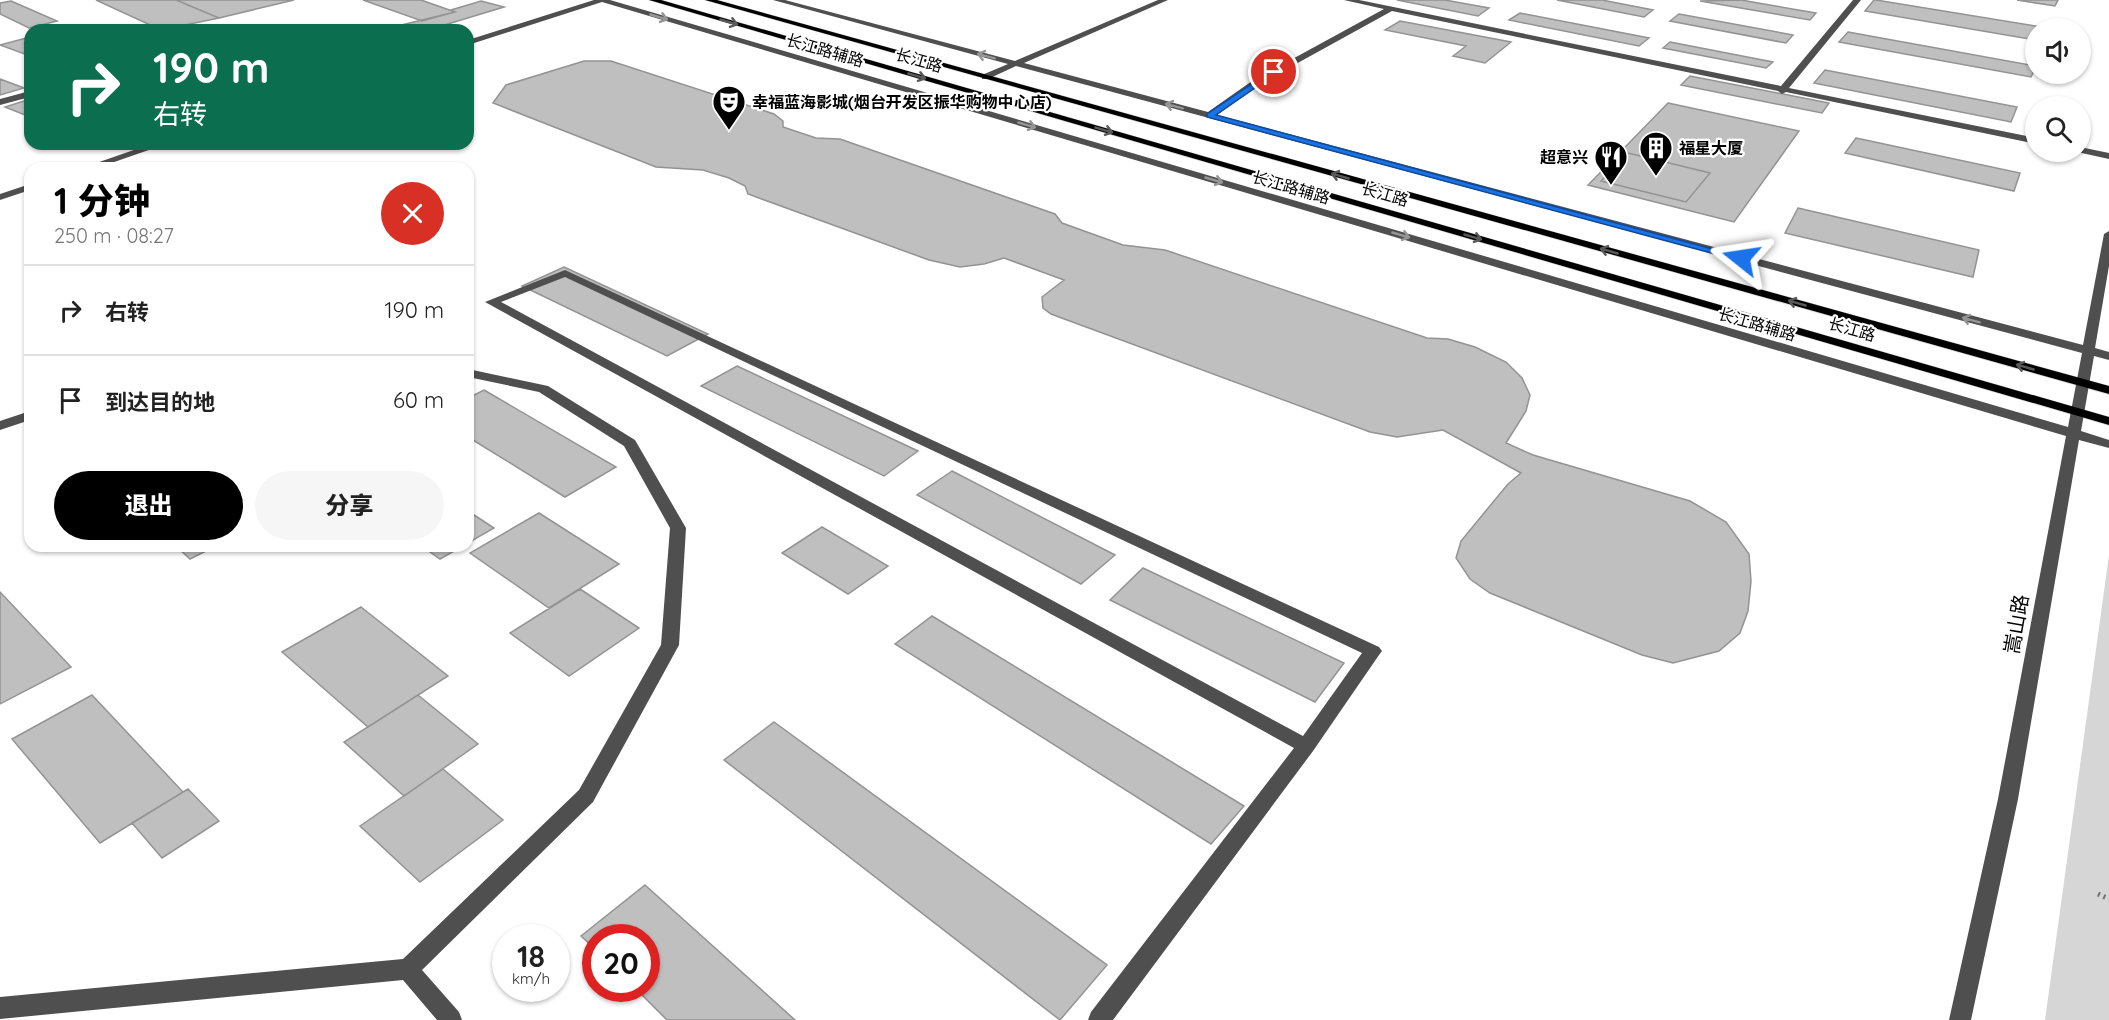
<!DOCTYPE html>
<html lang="zh">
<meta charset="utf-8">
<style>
:root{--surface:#fff;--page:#f6f6f6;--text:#222;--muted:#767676;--line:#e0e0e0;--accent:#000}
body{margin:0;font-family:Quicksand,"Noto Sans SC",sans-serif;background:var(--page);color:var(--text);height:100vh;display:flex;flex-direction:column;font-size:22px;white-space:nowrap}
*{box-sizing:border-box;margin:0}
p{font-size:20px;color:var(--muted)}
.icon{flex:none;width:33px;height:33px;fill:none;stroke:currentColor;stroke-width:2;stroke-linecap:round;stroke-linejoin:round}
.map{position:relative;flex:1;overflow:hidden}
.sheet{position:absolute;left:24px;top:162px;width:450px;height:390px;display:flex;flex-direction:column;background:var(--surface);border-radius:18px;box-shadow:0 2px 4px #0004}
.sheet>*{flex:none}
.top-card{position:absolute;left:24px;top:24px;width:450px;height:126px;border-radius:18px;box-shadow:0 2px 4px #0004;background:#0b6e4f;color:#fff;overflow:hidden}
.tools{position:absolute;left:2025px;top:18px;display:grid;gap:12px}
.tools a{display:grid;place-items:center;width:66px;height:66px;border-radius:50%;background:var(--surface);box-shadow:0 2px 4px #0004;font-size:30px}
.speed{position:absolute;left:492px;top:924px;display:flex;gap:12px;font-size:30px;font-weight:700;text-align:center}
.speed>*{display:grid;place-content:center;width:78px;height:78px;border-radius:50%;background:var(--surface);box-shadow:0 2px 4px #0004;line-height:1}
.speed small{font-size:15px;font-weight:400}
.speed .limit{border:9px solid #d22;background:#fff;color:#111}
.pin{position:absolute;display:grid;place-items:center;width:51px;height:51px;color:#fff;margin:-26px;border:3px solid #fff;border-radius:50%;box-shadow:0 2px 6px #0007}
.me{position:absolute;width:66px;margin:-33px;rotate:285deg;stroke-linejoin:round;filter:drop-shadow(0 0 4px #0008)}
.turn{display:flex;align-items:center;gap:21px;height:126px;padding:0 30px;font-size:27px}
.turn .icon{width:78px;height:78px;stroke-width:2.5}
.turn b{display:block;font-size:42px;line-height:51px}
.round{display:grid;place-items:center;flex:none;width:63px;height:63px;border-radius:32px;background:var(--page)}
.overview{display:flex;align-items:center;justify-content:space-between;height:102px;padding:0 30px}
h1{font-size:36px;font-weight:800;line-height:45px;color:var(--accent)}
.cta{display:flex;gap:12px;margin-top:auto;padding:12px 30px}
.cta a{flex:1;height:69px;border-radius:36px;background:var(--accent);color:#fff;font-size:24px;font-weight:800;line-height:69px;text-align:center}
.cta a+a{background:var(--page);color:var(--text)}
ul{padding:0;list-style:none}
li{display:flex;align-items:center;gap:18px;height:90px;padding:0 30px;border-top:2px solid var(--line)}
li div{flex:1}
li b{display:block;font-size:22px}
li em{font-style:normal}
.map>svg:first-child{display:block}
</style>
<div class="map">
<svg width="2109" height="1020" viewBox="0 0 2109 1020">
<rect width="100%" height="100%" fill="#fff"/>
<path fill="#d6d6d6" d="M2109 555V1020H2045Z"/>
<path fill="#bfbfbf" stroke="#939393" stroke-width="1.5" d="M96 0H176L219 18 161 30Z
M176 0H294L219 18Z
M363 0H421L455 12 422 21Z
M1397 0H1445L1489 8 1478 16Z
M1557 0H1602L1653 10 1644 17Z
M1741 0 1816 13 1810 20 1700 1Z
M1874 0H1876L2048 28H2036V40L1865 11Z
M2017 0H2058L2055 6Z
M11 1 57 21 29 28 0 14V3Z
M481 1 504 7 428 30H381L455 12 451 10Z
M1520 13 1649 38 1639 46 1509 20Z
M1679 14 1793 35 1786 43 1670 21Z
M1400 21 1511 42 1485 63 1453 56 1466 46 1385 30Z
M1848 32 2036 66V67L2031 77 1839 42Z
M30 37V56L0 45Z
M1670 42 1773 62 1766 68 1663 48Z
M584 61H611L774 114 783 121V127L816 138 840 139 1055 214 1062 223 1123 245 1165 250 1427 338 1448 339 1475 347 1506 362 1522 378 1530 395 1526 411 1506 443 1533 455 1690 501 1726 522 1749 554 1751 581 1748 611 1740 633 1719 651 1673 663 1642 655 1490 593 1470 579 1456 558 1461 541 1508 484 1521 473 1443 430 1397 437 1370 432 1051 314 1043 308 1042 297 1064 280 1004 258 984 264 960 267 929 260 748 194 745 186 729 178 703 170 656 167 493 103 506 85Z
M1825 70 2017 107 2011 122 1814 83Z
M1690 76 1829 103 1822 113 1681 85Z
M0 79 24 88 0 95Z
M30 99V117L5 107Z
M1668 103 1799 131 1734 222 1588 185Z
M1856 138 2020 173 2014 191 1845 153Z
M1628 153 1710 173 1686 202 1601 181Z
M1798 208 1979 250 1973 277 1785 233Z
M564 267 708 334 667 356 522 286Z
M737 366 918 451 884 476 701 386Z
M484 390 616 467 565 497 468 437V398Z
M952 471 1115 555 1081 584 917 495Z
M468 511 494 528 468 543Z
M539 513 619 564 549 608 470 553Z
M822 527 888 566 848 594 782 553Z
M176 546H216L190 559Z
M422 546H463L440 559Z
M1143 568 1344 663 1315 702 1110 600Z
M580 589 639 628 569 676 510 633Z
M0 592 71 667 0 704Z
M361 607 448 676 368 727 282 652Z
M932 616 1244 806 1211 844 895 644Z
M92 695 183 792 100 843 12 739Z
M418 695 478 744 404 796 344 742Z
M774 722 1107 965 1060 1020 724 760Z
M443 769 503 820 420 882 360 826Z
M188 789 219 821 162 858 132 823Z
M645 885 795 1020H667L635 988H646V938H596V950L581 936Z"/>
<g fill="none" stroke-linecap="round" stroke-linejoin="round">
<g stroke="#dbdbdb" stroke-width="1">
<path id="major" d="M649 0H661L2109 417V425Z
M705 0H717L2109 386V394Z"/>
</g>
<path stroke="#717171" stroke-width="5" stroke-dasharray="2 4" stroke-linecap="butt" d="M2098 894 2109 899"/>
<path fill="#4f4f4f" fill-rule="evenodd" d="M594 0H610L2068 427 2082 353 1016 66 988 79H982V75L1008 64 773 0H785L1015 61 1158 0H1168L1024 63 1208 112 1252 81 1384 9 1344 0H1359L1781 86 1853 0H1861L1789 88 2036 138V144L1786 92 1782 94 1778 91 1392 11 1258 85 1217 115 2083 345 2104 234 2109 231V266L2095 348 2109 352V360L2094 356 2081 431 2109 440V448L2079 440 2018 799 1971 1020H1949L1998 799 2066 436 602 2 468 45V40Z
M30 91V97L0 105V99Z
M151 144H166L97 168H82Z
M2080 147 2109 153V159L2077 152H2080Z
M30 184V190L0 200V194Z
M565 270 1379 647 1382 651 1379 655 1313 751 1113 1020H1088L1091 1012 1294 748 485 302ZM565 277 1362 653 1303 736 501 302Z
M468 369 548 386 635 440 686 528 679 645 593 802 422 970 459 1012 462 1020H437L403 980 0 1019V997L403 959 579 790 661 645 670 528 624 446 539 392 468 377Z
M30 411V420L0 430V421Z"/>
<use href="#major" fill="#000" fill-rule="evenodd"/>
</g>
<defs><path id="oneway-shaft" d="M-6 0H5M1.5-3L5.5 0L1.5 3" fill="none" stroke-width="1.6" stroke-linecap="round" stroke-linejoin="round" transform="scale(1.5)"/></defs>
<g stroke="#959595">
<use href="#oneway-shaft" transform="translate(659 17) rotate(16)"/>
<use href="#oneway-shaft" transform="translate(986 56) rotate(-165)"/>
<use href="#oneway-shaft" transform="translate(1174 106) rotate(-165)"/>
<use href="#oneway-shaft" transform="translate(1027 125) rotate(16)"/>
<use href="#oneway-shaft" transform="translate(1214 180) rotate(16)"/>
<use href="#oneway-shaft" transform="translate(1401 235) rotate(16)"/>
<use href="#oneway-shaft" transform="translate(1971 320) rotate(-165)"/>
</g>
<g stroke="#595959">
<use href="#oneway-shaft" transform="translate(729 22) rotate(16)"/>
<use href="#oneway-shaft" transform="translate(917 76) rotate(16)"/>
<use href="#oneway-shaft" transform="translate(1104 130) rotate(16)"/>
<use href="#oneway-shaft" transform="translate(1340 176) rotate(-164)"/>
<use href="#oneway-shaft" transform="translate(1473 237) rotate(16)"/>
<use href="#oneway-shaft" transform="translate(1609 251) rotate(-164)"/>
<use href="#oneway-shaft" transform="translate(1797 303) rotate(-164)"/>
<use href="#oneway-shaft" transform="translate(2025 367) rotate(-164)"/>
</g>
<path fill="#1a73e8" stroke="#114b97" stroke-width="1.5" d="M1272 70 1278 72 1216 115 1746 258 1737 260 1207 117V114Z"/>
<defs>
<g id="theatre-pin" transform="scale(1.725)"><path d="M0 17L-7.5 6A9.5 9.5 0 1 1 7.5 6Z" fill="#000" stroke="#fff"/><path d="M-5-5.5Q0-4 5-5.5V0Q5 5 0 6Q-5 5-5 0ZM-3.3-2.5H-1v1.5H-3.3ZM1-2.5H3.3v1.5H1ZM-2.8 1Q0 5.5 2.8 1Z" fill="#fff"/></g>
<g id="building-pin" transform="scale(1.725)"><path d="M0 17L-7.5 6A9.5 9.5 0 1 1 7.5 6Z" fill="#000" stroke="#fff"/><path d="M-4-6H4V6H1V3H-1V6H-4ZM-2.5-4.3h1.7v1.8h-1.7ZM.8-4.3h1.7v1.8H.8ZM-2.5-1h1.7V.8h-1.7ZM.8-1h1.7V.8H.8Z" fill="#fff"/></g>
<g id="restaurant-pin" transform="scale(1.725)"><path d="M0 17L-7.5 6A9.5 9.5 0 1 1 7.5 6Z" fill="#000" stroke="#fff"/><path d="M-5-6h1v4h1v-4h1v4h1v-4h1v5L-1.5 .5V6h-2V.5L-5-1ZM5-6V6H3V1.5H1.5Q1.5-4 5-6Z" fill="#fff"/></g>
</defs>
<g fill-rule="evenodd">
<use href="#theatre-pin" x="729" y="102"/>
<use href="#building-pin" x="1656" y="148"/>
<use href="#restaurant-pin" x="1611" y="157"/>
</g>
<g text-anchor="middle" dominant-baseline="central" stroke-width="4.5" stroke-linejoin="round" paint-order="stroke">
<g font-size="16" fill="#000" stroke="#fff">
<text transform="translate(825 50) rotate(16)">长江路辅路</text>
<text transform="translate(919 60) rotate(16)">长江路</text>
<text transform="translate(1291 187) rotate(16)">长江路辅路</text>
<text transform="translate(1385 194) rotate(16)">长江路</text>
<text transform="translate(1757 324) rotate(16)">长江路辅路</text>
<text transform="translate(1852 329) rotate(16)">长江路</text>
</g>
<g font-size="16" font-weight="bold" fill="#000" stroke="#fff" text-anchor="start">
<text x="752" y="102">幸福蓝海影城(烟台开发区振华购物中心店)</text>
<text x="1679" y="148">福星大厦</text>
<text x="1588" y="157" text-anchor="end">超意兴</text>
</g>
<g font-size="20" fill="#000" stroke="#fff">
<text transform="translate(2016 624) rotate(-80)">嵩山路</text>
</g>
</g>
</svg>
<div class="tools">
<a><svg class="icon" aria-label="sound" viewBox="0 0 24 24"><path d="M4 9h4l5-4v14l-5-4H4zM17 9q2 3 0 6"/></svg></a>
<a><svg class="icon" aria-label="search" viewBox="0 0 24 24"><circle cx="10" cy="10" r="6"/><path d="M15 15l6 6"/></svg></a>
</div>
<div class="speed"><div>18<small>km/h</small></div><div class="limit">20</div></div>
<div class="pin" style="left:1274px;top:72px;background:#d93025"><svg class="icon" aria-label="arrive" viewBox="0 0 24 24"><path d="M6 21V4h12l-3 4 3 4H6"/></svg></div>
<svg class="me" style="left:1741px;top:258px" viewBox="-20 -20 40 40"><path d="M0-17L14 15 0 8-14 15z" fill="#1a73e8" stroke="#fff" stroke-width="4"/></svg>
<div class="top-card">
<div class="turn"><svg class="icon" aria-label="right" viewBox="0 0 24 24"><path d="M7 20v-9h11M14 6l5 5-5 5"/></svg><div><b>190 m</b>右转</div></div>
</div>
<section class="sheet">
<div class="overview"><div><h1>1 分钟</h1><p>250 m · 08:27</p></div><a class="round" style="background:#d93025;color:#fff"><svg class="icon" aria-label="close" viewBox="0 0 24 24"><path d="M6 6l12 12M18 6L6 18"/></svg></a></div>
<ul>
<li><svg class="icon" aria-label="right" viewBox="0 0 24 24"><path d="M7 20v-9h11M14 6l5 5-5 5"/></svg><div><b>右转</b></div><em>190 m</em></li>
<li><svg class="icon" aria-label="arrive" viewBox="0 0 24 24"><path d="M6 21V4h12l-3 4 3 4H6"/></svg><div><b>到达目的地</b></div><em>60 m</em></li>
</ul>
<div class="cta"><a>退出</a><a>分享</a></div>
</section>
</div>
